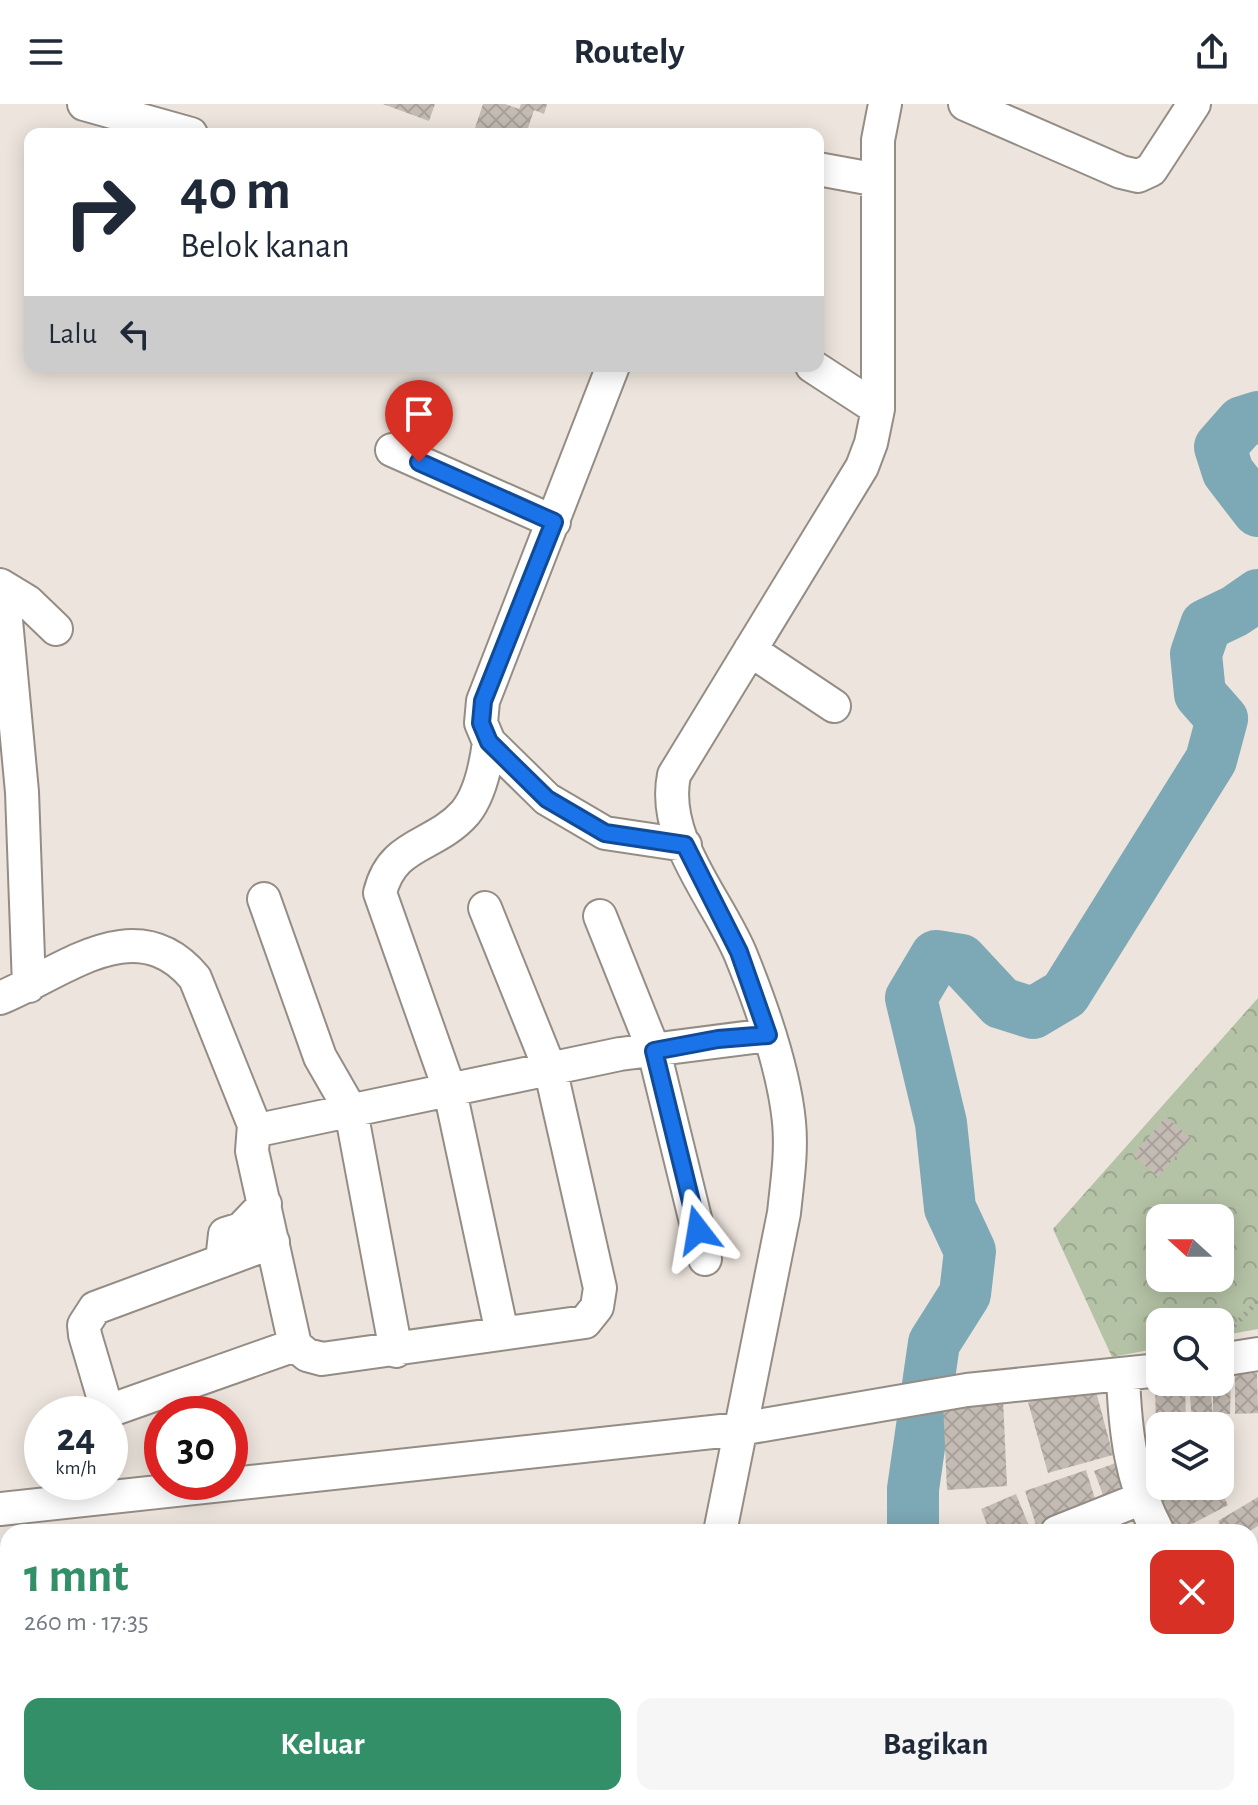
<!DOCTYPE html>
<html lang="id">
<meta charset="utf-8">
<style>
:root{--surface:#fff;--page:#f6f6f7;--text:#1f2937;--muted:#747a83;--accent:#328f67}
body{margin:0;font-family:"Alegreya Sans",sans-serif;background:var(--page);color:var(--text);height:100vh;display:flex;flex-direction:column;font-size:30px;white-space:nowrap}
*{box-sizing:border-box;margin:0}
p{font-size:26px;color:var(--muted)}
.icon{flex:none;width:44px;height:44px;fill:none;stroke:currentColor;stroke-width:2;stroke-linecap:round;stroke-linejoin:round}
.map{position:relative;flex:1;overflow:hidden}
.sheet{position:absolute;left:0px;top:1420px;width:1258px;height:282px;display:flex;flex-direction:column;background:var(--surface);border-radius:24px 24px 0 0;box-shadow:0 4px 20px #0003}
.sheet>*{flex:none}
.top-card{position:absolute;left:24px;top:24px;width:800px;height:244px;border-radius:16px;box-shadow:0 4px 20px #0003;background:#fff;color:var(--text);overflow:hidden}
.needle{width:52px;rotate:291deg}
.fabs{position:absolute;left:1146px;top:1100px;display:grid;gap:16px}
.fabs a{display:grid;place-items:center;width:88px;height:88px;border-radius:16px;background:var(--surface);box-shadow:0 4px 20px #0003;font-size:40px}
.speed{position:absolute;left:24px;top:1292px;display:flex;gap:16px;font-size:40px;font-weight:700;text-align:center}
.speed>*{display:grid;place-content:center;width:104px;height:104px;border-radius:50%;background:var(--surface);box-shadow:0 4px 20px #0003;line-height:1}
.speed small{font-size:20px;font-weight:400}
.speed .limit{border:12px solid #d22;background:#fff;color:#111}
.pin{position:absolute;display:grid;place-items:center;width:68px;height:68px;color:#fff;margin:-82px -34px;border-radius:50% 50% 50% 0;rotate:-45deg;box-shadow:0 0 8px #0007}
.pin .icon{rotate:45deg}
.me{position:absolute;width:88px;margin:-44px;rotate:346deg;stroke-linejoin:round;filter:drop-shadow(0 0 6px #0008)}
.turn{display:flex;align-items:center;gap:28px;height:168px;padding:0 24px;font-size:36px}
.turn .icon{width:104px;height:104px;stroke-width:2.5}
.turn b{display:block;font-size:56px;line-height:68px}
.then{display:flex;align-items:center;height:76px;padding:0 24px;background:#0003;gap:16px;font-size:30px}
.round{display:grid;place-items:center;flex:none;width:84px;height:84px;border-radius:16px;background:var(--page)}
.head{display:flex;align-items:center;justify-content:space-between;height:136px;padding:0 24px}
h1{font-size:48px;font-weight:700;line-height:60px;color:var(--accent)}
.cta{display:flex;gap:16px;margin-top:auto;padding:16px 24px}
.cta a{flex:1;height:92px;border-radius:16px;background:var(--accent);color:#fff;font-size:32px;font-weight:700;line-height:92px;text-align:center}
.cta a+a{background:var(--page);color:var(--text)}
header{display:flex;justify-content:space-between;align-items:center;height:104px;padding:0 24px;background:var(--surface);font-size:36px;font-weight:700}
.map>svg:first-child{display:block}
</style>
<header><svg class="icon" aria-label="menu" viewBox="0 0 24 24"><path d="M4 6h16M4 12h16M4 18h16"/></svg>Routely<svg class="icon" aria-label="share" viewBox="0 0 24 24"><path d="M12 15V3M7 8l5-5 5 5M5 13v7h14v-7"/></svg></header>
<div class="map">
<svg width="1258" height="1701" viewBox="0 0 1258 1701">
<defs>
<pattern id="park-crowns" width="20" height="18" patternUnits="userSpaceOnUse" patternTransform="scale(2)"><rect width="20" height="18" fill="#b4c2a5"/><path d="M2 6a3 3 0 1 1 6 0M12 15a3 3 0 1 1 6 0" fill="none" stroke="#9aa68d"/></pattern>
<pattern id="building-cross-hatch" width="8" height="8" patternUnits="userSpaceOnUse" patternTransform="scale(2)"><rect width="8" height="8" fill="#c4bcb4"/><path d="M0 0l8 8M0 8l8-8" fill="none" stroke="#a8a19a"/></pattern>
</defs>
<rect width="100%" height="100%" fill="#ede5dd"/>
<path fill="url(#park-crowns)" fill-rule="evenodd" d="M1258 894V1225L1220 1232V1218H1160V1244L1112 1253 1053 1125ZM1160 1114H1220V1174H1160Z"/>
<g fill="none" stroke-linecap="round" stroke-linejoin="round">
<path stroke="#7da8b5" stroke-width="52" d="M1258 313 1242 318 1220 343 1228 368 1258 407
M913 1428V1385L934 1239 965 1190 970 1147 950 1104 941 1019 911 894 936 852 961 856 1001 899 1033 909 1065 890 1211 656 1222 615 1200 590 1196 550 1206 521 1235 507 1258 491
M1040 1701 1043 1694"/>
</g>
<path fill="url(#building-cross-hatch)" d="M383 0H435L429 17Z
M483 0H505L519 5 521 0H547L544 10 534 6 526 30H492L475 24Z
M1166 1013 1191 1034 1158 1073 1133 1051Z
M1257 1269 1258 1309 1235 1310V1270Z
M1220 1271H1231L1230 1310H1213V1278H1220Z
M1155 1276 1185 1278 1186 1322 1156 1324Z
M1189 1278H1210L1213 1315 1192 1317Z
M1094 1280 1113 1351 1048 1369 1028 1298Z
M1003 1295 1007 1382 947 1386 943 1299Z
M1121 1357 1132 1386 1105 1396 1094 1367Z
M1086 1366 1097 1401 1036 1421 1025 1387Z
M1160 1378V1382H1218L1228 1401 1177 1428 1152 1382Z
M1016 1390 1031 1427 990 1428 981 1405Z
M1258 1393V1422L1248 1428H1224L1218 1417Z
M1258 1447V1485L1250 1489V1451Z
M1254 1495 1258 1501V1515L1250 1521V1497Z
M1258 1525V1577L1250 1584V1532Z
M1258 1588V1625L1250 1618V1596Z"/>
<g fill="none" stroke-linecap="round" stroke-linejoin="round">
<g stroke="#948d85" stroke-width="36">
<path id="minor" d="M84 0 191 30
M965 0 1121 68 1138 72 1151 66 1194 0
M818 65 878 76
M613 262 483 597 481 619 489 638 547 695 605 729 685 741
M812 262 878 305
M392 346 554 418
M0 481 28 498 56 525
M3 484 22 688 29 882
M750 546 834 602
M489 638C486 661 480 691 465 709 434 744 392 738 380 789L450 987 502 1229
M264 795 320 953 351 1007 396 1247
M600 812 654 947 705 1155
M0 894C62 869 136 803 195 874L254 1021 263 1025 620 950 768 931
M254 1021 252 1047 295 1241 307 1251 322 1255 585 1218 597 1203 600 1184 551 968 485 804
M273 1138 95 1204 84 1221 85 1231 103 1292 106 1300 117 1304 295 1241
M222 1157 225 1130 241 1125 265 1100
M1220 1256 1258 1250
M1123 1271C1125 1328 1131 1378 1158 1428
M0 1405 740 1325 967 1286 1160 1266
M720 1428 784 1109C787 1079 792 1049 789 1018 784 966 760 898 740 849 716 793 661 734 674 671L862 363 871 339 878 305V36L885 0
M1057 1428 1140 1395
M1250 1640 1258 1647
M389 1694 394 1701
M268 1701 279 1694"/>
</g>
<path stroke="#a29c96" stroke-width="5" stroke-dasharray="2 6" stroke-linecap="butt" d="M1234 1222 1258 1197"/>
<use href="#minor" stroke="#fff" stroke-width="32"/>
</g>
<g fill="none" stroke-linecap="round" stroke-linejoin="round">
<g stroke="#114b97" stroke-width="20">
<path id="route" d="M419 358 554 418 483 597 481 619 489 638 547 695 605 729 685 741 739 848 768 931 718 935 654 947 698 1126"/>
</g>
<use href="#route" stroke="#1a73e8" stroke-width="14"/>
</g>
</svg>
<div class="fabs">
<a><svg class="needle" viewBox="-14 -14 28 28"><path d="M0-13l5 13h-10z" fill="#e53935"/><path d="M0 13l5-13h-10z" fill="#747a83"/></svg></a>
<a><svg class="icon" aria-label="search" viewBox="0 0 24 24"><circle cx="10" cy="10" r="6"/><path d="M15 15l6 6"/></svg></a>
<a><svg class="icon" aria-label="layers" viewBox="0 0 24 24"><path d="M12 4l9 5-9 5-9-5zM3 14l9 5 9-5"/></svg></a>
</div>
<div class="speed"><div>24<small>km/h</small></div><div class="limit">30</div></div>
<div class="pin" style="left:419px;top:358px;background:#d93025"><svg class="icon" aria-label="arrive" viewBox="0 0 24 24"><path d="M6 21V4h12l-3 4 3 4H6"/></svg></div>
<svg class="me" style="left:698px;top:1126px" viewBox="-20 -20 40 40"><path d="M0-17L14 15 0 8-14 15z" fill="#1a73e8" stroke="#fff" stroke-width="4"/></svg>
<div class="top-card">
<div class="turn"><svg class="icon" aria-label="right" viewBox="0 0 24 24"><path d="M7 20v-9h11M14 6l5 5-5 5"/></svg><div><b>40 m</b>Belok kanan</div></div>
<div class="then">Lalu<svg class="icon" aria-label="left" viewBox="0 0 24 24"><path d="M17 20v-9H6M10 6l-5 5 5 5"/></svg></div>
</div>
<section class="sheet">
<div class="head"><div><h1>1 mnt</h1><p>260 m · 17:35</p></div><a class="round" style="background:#d93025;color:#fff"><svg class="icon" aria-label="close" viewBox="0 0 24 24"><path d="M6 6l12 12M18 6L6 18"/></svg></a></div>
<div class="cta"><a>Keluar</a><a>Bagikan</a></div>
</section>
</div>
